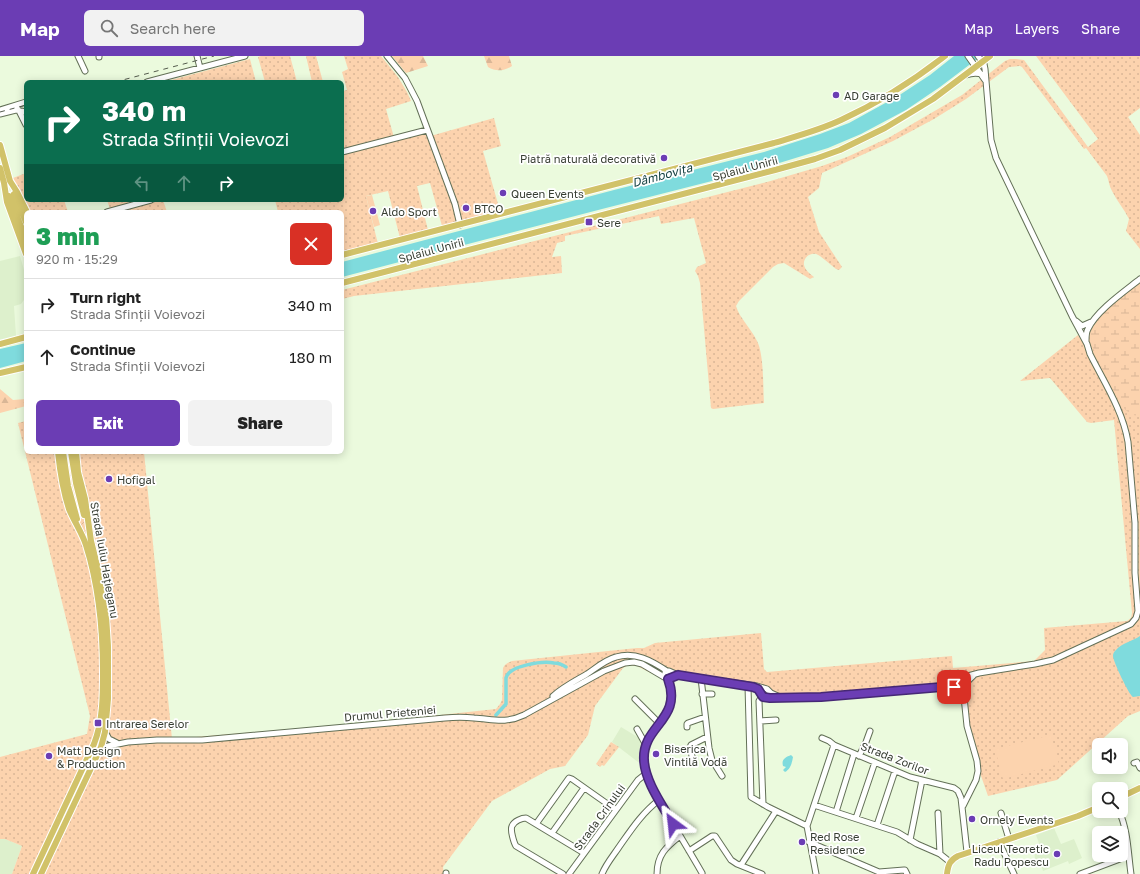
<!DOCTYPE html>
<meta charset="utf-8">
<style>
:root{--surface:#fff;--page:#f2f2f2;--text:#222;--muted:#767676;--line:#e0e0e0;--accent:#6b3db4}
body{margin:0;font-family:"Golos Text",sans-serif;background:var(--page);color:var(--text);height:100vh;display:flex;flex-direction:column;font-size:15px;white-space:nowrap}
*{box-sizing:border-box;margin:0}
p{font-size:13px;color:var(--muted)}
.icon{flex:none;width:22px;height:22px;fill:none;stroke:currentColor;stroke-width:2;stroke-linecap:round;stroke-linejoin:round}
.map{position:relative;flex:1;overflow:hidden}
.panel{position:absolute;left:24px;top:154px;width:320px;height:244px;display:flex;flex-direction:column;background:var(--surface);border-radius:6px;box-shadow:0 2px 10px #0003}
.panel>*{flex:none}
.guide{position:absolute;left:24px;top:24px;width:320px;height:122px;border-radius:6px;box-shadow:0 2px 10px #0003;background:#0b6e4f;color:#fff;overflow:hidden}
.controls{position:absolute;left:1092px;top:682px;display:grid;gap:8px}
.controls a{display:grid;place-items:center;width:36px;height:36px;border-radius:6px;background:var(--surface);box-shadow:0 2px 10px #0003;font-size:20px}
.pin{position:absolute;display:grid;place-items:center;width:34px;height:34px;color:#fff;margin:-17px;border-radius:8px;box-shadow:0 2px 6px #0006}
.me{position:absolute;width:44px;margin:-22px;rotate:330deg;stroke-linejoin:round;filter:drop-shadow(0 0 3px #0008)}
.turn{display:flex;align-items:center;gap:14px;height:84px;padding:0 12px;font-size:18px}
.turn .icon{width:52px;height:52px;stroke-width:2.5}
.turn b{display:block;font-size:28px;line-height:34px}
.lanes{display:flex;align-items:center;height:38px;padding:0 12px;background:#0003;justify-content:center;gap:20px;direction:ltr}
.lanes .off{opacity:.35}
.round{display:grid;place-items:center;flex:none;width:42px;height:42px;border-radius:6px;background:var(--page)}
.summary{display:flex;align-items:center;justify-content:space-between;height:68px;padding:0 12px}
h1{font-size:24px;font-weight:800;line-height:30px;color:#1e9e55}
.action{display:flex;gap:8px;margin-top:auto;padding:8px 12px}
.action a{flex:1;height:46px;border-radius:6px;background:var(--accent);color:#fff;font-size:16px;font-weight:800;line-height:46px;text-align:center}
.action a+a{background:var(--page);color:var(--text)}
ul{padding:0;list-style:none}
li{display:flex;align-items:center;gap:12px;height:52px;padding:0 12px;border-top:1px solid var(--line)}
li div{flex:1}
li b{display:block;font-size:15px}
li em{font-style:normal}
header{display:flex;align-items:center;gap:24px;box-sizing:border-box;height:56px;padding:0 20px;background:var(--accent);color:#fff}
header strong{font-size:19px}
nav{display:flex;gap:22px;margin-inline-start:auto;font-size:14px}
.search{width:280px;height:36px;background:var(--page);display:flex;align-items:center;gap:10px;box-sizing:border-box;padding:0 14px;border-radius:6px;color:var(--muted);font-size:15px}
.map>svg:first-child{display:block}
</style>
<header>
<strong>Map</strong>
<div class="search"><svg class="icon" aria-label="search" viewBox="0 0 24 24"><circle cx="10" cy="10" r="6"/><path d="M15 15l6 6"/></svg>Search here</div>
<nav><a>Map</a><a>Layers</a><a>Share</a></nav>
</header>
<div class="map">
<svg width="1140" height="818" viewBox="0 0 1140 818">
<defs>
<pattern id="grass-dots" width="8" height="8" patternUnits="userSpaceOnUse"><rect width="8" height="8" fill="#fcd3ae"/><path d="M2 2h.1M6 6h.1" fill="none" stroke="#d9b696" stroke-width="1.8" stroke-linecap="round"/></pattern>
<pattern id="forest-firs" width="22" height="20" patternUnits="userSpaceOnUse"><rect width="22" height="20" fill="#fcd3ae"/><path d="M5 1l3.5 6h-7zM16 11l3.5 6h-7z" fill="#d9b696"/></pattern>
<pattern id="wetland-marsh" width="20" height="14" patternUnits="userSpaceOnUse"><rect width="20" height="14" fill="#fcd3ae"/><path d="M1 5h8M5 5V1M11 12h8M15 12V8" fill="none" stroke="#d9b696"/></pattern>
<pattern id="garden-furrows" width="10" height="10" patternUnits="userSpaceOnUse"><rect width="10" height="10" fill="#fcd3ae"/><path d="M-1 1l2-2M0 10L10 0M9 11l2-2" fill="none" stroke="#d9b696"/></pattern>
</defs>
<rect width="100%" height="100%" fill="#ebfadd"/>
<path fill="#ddf0cc" d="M20 200 26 221V241L21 248 14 250 16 280 0 285V205Z
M621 671 641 683 643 689 641 705 638 706 612 686Z
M1054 772 1061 788 1074 783 1082 802 1069 808 1068 805 1043 815 1041 809 1037 810 1035 803 1034 793 1040 790 1036 779Z
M0 783H5L22 790 12 818H0Z"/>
<path fill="url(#grass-dots)" d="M261 0H290L297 26H265L258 1Z
M306 0H316L323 26H312Z
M344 0H381L398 21 407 36 411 45 386 53 395 85 422 78 434 79 494 62 501 90 483 95 500 155 442 170 430 127 417 130 428 174 400 182 388 135 366 140 378 188 342 197V156H278L275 144H342V35L347 34 342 16 348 13Z
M1036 0H1140V52L1128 61 1140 79V193L1126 175 1129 163C1124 153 1117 145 1112 135 1109 130 1109 125 1107 120L1086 92 1084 93 1022 11 1020 10 1009 11 966 43 934 63 893 85 822 117 819 132 808 141 819 176 842 211 839 214 836 213C832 210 820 199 816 198 809 196 803 203 804 209 805 214 810 218 814 221L810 223 784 207 778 208 773 211 739 245 736 250C740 263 751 272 757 285 764 298 763 331 764 347L713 353 711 352 700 227 698 220 695 215 697 211 706 207 694 162 661 168 659 160 565 180V185L557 187 552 201 561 200 562 217 354 240 342 243V234L767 126 822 110 847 101 890 81 962 39 1005 5 1010 3H1016L1024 4 1088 91 1098 83Z
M250 3 256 26H171V24Z
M26 117V144H64L68 156H30L13 122Z
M107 144H127L129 148 110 153Z
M163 144 167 156H117Z
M1140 226V655L1128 660 1057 724 988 740 980 717 979 706 972 684 962 638 945 629 818 639 789 640 774 638 768 632 677 618 672 613H667L665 610 661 613 665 624 637 610 628 609 623 612 595 650 588 679 565 710 550 713 492 745 443 811 444 818H12L22 790 5 783H0V701L87 678 90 660 18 367 26 365V396H144L172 683 375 666 496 653 500 648 502 644 503 612C505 608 507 607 512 605L637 592H644L655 587 761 577 764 613 767 616 952 600 953 612 1034 605 1045 594 1044 572 1127 565 1131 562 1132 557 1114 364 1091 367 1087 366 1050 322 1020 325 1078 279 1081 284 1089 278 1090 275 1107 253Z
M611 686 619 691 604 710 602 709 600 711 596 708Z"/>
<path fill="url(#forest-firs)" d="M392 0H423L428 10 406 17Z
M484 0H509L512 10C504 15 496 16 488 11Z
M0 333 13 344 26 343V350L0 357Z"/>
<path fill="url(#wetland-marsh)" d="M1140 226V360C1132 360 1127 356 1122 350 1116 339 1086 285 1089 275 1095 258 1126 238 1140 226Z"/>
<path fill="url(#garden-furrows)" d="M65 396H69C74 438 88 477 98 517 106 556 108 596 106 636 106 645 107 663 102 671L104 620 103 577 102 553 92 504 72 437 67 410Z"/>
<path fill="#fcd3ae" d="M372 139 380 169 374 171 366 140Z
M1051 679 1059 708 1003 723 995 693Z"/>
<path fill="#7fdbdd" d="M954 0H981L940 31 906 54 861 78 828 92 763 112 602 153 342 221V206L614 134 764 96 820 78 849 67 898 40 930 19Z
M26 287V305L0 312V293Z
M1140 580V640L1133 641C1129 639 1113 605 1113 600 1113 597 1114 596 1116 594 1122 587 1133 585 1140 580Z
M791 699 793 701C792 706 791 713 785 716L783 714 786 711 783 710C781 703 786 701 791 699Z"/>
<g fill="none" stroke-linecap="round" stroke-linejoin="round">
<path stroke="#7fdbdd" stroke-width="3.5" d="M496 659 506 648V622C509 609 543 605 554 607 559 607 563 609 566 611"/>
<g stroke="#637057" stroke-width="7">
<path id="minor" d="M78 0 85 15
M99 0V1
M197 0 200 12
M387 0 405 22 417 45 455 148 460 169
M968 0 985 24
M966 19C972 17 977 16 983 19
M147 26 245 0
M18 53 26 69
M0 54 26 46
M0 58 16 54 26 56
M342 96 427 74
M107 156 151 144
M1076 265 1082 270 1091 266
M1086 285C1086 281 1086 276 1088 273 1096 255 1125 235 1140 223
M665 616 669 615 678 619 757 630 767 633 771 637 780 641
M701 622 709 692 712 704 722 720
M668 623C682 663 647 667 644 698 644 704 644 710 646 716 650 729 658 742 665 754 677 775 690 796 702 817
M748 630 751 741 768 751 807 770
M750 630 758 633 763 641 770 642 821 641 946 631C954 631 961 632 964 640
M946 631 968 620 979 617 1035 608 1053 604 1131 568 1136 562 1138 555 1135 517V467L1128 386C1123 355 1104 326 1090 298L1087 288 1072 260 996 102 991 84 985 13 984 8 978 0
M702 638H712
M553 640C563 631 575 625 587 618 596 612 605 604 616 601 635 595 652 605 667 615
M762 640 759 645 763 748
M635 643 660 668
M760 665 776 664
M687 671V668L688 667 705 661
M637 673 646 689
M105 676 109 683 117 687
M822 682 829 685 834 689 910 721 954 732 958 735 961 742 967 796
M94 688 103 691 128 686 157 684H202L445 662C455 661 465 661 474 662 493 663 505 668 524 659L604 615 625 607 634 606 642 608 664 621
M692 700 690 691 691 689 707 681
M859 700 866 686 870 675
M1134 707 1137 706 1140 712
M814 749 897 776 917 788 940 798 950 806
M963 750 976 724 978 715 977 705 967 670 963 631 968 625 974 619
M1119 755C1128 774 1128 797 1131 818
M836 756 854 698
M938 757 940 798
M1001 757 1009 783
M856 762 875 706
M536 768 569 722 572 723 616 754
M877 769 895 715
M552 777 584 732
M910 784 922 724
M809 786 879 816 904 814H905L907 818
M999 786 1014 818
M689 795 712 780H715L731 804 737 808 762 818
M741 809 776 755
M446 817V818
M563 818 516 790C514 787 510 774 512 770 514 765 522 762 526 762L584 797
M569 818 638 724 643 720 647 718
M602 818C606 808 613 800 619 791 631 774 642 757 659 744
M657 818C657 799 666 791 680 780
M816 818 807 770 834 689
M1080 818 1128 800"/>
</g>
<g stroke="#fff" stroke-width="8">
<path id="major" d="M0 89 10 125 17 136 27 156
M0 112 4 127 7 146 26 198
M14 138 26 166
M9 140 26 183
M342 199 774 87C797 80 820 74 841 64 878 47 913 25 945 0
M342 227 775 114 815 103 840 94 885 72 933 43 990 0
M0 288 26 281
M0 317 26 311
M63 396 68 430 77 463
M71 396 76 427 84 459
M1121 741 1140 732
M33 818 94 688C103 665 103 640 103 616 103 573 99 530 86 489 82 477 74 465 69 453 63 435 60 415 58 396
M41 818 101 691 105 676 108 643V590L106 560 101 525 91 485 85 443 78 416 76 396
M947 818C948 809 950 804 958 800L1078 760 1099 751"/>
</g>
<use href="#minor" stroke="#fff" stroke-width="5"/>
<use href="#major" stroke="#d1c269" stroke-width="6"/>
<path stroke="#545b4d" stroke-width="1" stroke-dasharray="5 5" stroke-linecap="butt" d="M115 26 214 0
M0 56 26 49"/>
</g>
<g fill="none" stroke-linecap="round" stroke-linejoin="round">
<g stroke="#462875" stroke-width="10">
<path id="route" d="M673 768C663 750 645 726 644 704 642 669 683 664 668 623L678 619 753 631 758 633 763 641 770 642 821 641 942 631H954"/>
</g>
<use href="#route" stroke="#6b3db4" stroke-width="7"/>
</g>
<g fill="#6b3db4" stroke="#fff" stroke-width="1.5">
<circle cx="836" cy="39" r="4"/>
<circle cx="664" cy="102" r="4"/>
<circle cx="503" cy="137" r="4"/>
<circle cx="466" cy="152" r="4"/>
<circle cx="373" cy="155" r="4"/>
<rect x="585" y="162" width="8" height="8" rx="2"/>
<circle cx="109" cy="423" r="4"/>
<rect x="94" y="663" width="8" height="8" rx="2"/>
<circle cx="656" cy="698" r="4"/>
<circle cx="49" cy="700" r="4"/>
<circle cx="972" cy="763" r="4"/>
<circle cx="802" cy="786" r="4"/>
<circle cx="1057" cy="798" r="4"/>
</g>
<g text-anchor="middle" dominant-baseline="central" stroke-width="3.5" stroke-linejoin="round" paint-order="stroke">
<g font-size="11" fill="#383e33" stroke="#fff" text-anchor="start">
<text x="844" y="39">AD Garage</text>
<text x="656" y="102" text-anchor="end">Piatră naturală decorativă</text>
<text x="511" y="137">Queen Events</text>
<text x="474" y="152">BTCO</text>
<text x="381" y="155">Aldo Sport</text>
<text x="597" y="166">Sere</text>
<text x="117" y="423">Hofigal</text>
<text x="106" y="667">Intrarea Serelor</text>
<text x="664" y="692">Biserica<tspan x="664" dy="13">Vintilă Vodă</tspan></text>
<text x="57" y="694">Matt Design<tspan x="57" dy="13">&amp; Production</tspan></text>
<text x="980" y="763">Ornely Events</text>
<text x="810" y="780">Red Rose<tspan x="810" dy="13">Residence</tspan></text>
<text x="1049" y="792" text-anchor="end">Liceul Teoretic<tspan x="1049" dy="13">Radu Popescu</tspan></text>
</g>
<g font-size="11" fill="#383e33" stroke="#fff">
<text transform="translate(745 112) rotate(-15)">Splaiul Unirii</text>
<text transform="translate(431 194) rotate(-15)">Splaiul Unirii</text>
<text transform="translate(105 504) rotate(80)">Strada Iuliu Hațieganu</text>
<text transform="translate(390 657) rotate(-5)">Drumul Prieteniei</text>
<text transform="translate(895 702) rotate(21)">Strada Zorilor</text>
<text transform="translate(599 761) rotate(-54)">Strada Crinului</text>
</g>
<g font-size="12" font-style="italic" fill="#184344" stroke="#fff">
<text transform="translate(662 119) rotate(-15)">Dâmbovița</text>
</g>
</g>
</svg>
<div class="controls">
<a><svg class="icon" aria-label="sound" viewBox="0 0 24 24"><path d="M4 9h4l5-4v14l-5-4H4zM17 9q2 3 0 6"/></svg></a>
<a><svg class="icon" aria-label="search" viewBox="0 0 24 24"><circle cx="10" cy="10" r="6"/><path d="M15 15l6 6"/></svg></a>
<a><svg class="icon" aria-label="layers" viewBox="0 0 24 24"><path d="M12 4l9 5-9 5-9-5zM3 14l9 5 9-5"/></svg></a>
</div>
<div class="pin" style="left:954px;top:631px;background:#d93025"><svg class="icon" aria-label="arrive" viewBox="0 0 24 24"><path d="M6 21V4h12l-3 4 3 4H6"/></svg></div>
<svg class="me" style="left:673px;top:768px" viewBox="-20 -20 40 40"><path d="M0-17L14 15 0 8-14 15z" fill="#6b3db4" stroke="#fff" stroke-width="4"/></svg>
<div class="guide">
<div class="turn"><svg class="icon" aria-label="right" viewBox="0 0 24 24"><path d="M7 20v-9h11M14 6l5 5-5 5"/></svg><div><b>340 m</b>Strada Sfinții Voievozi</div></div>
<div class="lanes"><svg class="icon off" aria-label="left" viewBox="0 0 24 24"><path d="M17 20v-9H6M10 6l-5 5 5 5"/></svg><svg class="icon off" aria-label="ahead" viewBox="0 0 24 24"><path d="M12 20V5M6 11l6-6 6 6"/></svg><svg class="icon" aria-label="right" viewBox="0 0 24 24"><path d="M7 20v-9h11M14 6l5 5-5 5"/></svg></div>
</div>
<section class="panel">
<div class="summary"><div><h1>3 min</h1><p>920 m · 15:29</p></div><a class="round" style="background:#d93025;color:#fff"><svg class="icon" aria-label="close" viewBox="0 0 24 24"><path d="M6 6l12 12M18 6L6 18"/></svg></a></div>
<ul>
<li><svg class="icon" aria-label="right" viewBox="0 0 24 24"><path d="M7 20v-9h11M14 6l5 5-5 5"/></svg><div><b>Turn right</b><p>Strada Sfinții Voievozi</p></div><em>340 m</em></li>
<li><svg class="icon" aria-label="ahead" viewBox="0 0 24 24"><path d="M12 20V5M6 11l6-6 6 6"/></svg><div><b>Continue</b><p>Strada Sfinții Voievozi</p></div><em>180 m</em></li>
</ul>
<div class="action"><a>Exit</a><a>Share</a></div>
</section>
</div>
